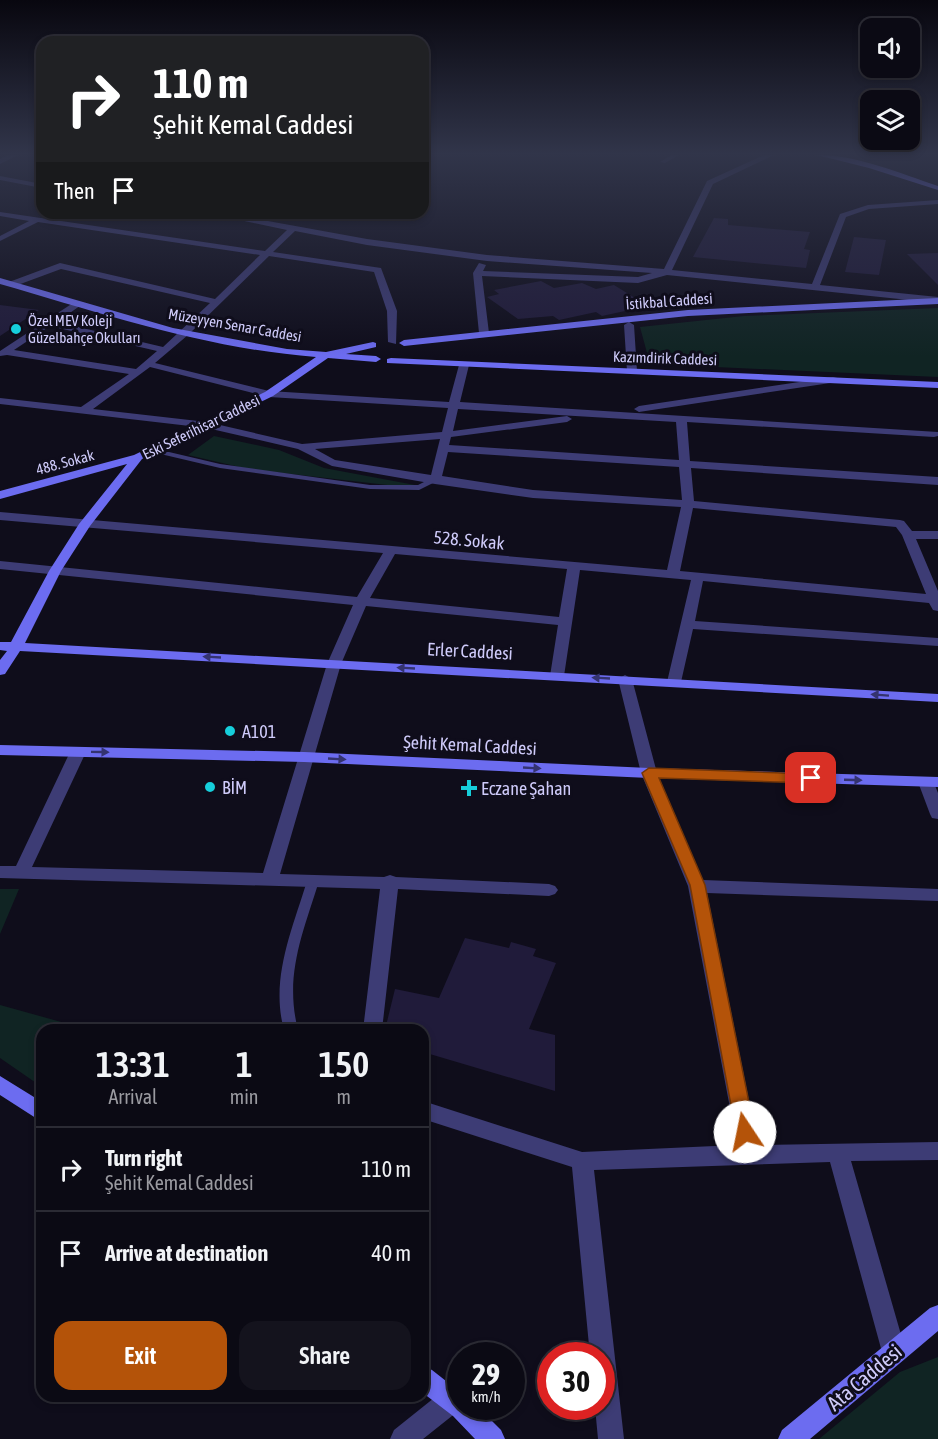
<!DOCTYPE html>
<meta charset="utf-8">
<style>
:root{--surface:#0b0a14;--page:#14131d;--text:#f1f3f6;--muted:#9a9aa0;--line:#2b2b34;--accent:#b45309}
body{margin:0;font-family:"Asap Condensed",sans-serif;background:var(--page);color:var(--text);height:100vh;display:flex;flex-direction:column;font-size:22px;white-space:nowrap}
*{box-sizing:border-box;margin:0}
p{font-size:20px;color:var(--muted)}
.icon{flex:none;width:33px;height:33px;fill:none;stroke:currentColor;stroke-width:2;stroke-linecap:round;stroke-linejoin:round}
.map{position:relative;flex:1;overflow:hidden}
.drawer{position:absolute;left:36px;top:1024px;width:393px;height:378px;display:flex;flex-direction:column;background:var(--surface);border-radius:18px;box-shadow:0 3px 9px #0003,0 0 0 2px var(--line)}
.drawer>*{flex:none}
.guide{position:absolute;left:36px;top:36px;width:393px;height:183px;border-radius:18px;box-shadow:0 3px 9px #0003,0 0 0 2px var(--line);background:#202124;color:#fff;overflow:hidden}
.fabs{position:absolute;left:860px;top:18px;display:grid;gap:12px}
.fabs a{display:grid;place-items:center;width:60px;height:60px;border-radius:12px;background:var(--surface);box-shadow:0 3px 9px #0003,0 0 0 2px var(--line);font-size:30px}
.speed{position:absolute;left:447px;top:1342px;display:flex;gap:12px;font-size:30px;font-weight:700;text-align:center}
.speed>*{display:grid;place-content:center;width:78px;height:78px;border-radius:50%;background:var(--surface);box-shadow:0 3px 9px #0003,0 0 0 2px var(--line);line-height:1}
.speed small{font-size:15px;font-weight:400}
.speed .limit{border:9px solid #d22;background:#fff;color:#111}
.pin{position:absolute;display:grid;place-items:center;width:51px;height:51px;color:#fff;margin:-26px;border-radius:12px;box-shadow:0 3px 9px #0006}
.me{position:absolute;width:66px;margin:-33px;rotate:349deg;stroke-linejoin:round;filter:drop-shadow(0 0 4px #0008)}
.turn{display:flex;align-items:center;gap:21px;height:126px;padding:0 18px;font-size:27px}
.turn .icon{width:78px;height:78px;stroke-width:2.5}
.turn b{display:block;font-size:42px;line-height:51px}
.then{display:flex;align-items:center;height:57px;padding:0 18px;background:#0003;gap:12px;font-size:22px}
.eta{display:flex;justify-content:space-evenly;align-items:center;height:102px;text-align:center}
.eta b{font-size:36px;font-weight:600;line-height:42px}
.action{display:flex;gap:12px;margin-top:auto;padding:12px 18px}
.action a{flex:1;height:69px;border-radius:18px;background:var(--accent);color:#fff;font-size:24px;font-weight:600;line-height:69px;text-align:center}
.action a+a{background:var(--page);color:var(--text)}
ul{padding:0;list-style:none}
li{display:flex;align-items:center;gap:18px;height:84px;padding:0 18px;border-top:2px solid var(--line)}
li div{flex:1}
li b{display:block;font-size:22px}
li em{font-style:normal}
.map>svg:first-child{display:block}
</style>
<div class="map">
<svg width="938" height="1439" viewBox="0 0 938 1439">
<rect width="100%" height="100%" fill="#0f0d1b"/>
<path fill="#102423" d="M938 308V377L650 364 640 327 744 316Z
M214 436 279 450 324 468 415 485 396 486 248 469 188 455Z
M0 889H19L0 934Z
M0 1005 90 1030H42V1087L0 1058Z
M938 1357V1439H819L900 1372Z"/>
<path fill="#201b3a" d="M714 218 728 219V225L810 232 804 249 810 250 806 268 693 257Z
M854 237 886 240 879 275 845 272Z
M938 253V285L907 254Z
M541 281 554 288 582 283 596 289 614 285 648 306 602 316 596 312 559 320 553 316 518 319 487 297 499 294 494 290Z
M0 305 39 310 0 336Z
M465 938 509 948 511 942 536 949 533 956 556 963 529 1029 555 1035V1091L423 1052V1030H385L395 989 439 998Z"/>
<g fill="none" stroke-linecap="round" stroke-linejoin="round">
<path fill="#3d3c75" fill-rule="evenodd" d="M672 155H679L665 163 660 162Z
M152 448 220 464 370 485H418L432 478H438L439 480 419 490 370 489 220 468 152 452Z
M313 877 317 878 319 881C303 933 284 975 298 1030H284C270 979 292 930 307 881L309 878Z"/>
<path fill="#3d3c75" fill-rule="evenodd" d="M8 155H18L0 164V159Z
M764 155H774L713 184 672 270 812 284 840 214 868 205 938 200V204L869 209 846 217 820 285 938 297V303L667 275 638 283 482 276 489 333 484 336 479 333 473 273 479 263 486 265 483 271 638 277 652 273 487 261 367 245 295 231 273 252 381 268 397 311 396 344 388 342 387 311 374 272 269 256 188 335 155 363 269 391 449 402 459 365 464 362 469 365 460 402 938 432V436L934 437 687 422 690 461 938 477V485L691 468 694 501 900 520 904 521 912 531H938V539H916L938 591V611L933 610 929 603 703 581 695 621 938 638V646L693 629 681 682 674 686 667 682 691 580 580 570 564 676 557 680 550 676 558 625 366 606 341 664 280 874 384 877 390 875 396 877 549 884 555 886 558 890 555 894 549 896 398 889 382 1030H363L380 889 0 878V866H16L70 752 78 747 86 752 32 867 263 873 327 664 353 605 0 569V561L357 597 383 553 0 520V512L667 570 681 507 533 498 435 484 332 466 298 449 207 428 0 404V398L81 407 129 374 7 355 0 356V351L76 301 84 303 57 322 163 347 210 303 61 269 15 286H9V282L60 263 215 299 260 255 38 222 0 241V236L29 221 0 216V212L265 251 287 230 207 213H224L367 239 487 255 664 269 707 181ZM50 326 157 351 136 369 14 350ZM150 367 269 397 448 408 442 432 302 444 207 422 93 409ZM458 409 676 422 679 460 449 445 451 437 567 422 572 419 567 416 453 431ZM440 439 431 475 335 460 315 449ZM448 452 679 467 682 500 533 490 442 476ZM693 508 896 527 902 535 926 594 680 571ZM395 554 567 569 559 617 370 598Z
M0 176 42 184V188L0 180Z
M629 322 634 325 637 371 632 374 627 371 624 325Z
M833 377 837 378V382L639 412 634 409 639 406Z
M625 675 632 679 657 773 703 880 938 889V901L707 893 758 1145 938 1142V1160L851 1161 906 1352 902 1360 894 1364 886 1360 882 1352 830 1162 594 1170 624 1439H598L595 1407H602V1356H590L572 1167 423 1119V1101L582 1152 737 1145 688 886 641 773 618 679Z
M926 777 932 778 938 793V819L932 818 930 814 918 782Z
M453 1387 460 1390 462 1408 423 1439H390L394 1430 444 1390Z"/>
<path fill="#6c6cf0" fill-rule="evenodd" d="M817 155C858 155 899 173 938 186V190L869 168Z
M0 278 173 328 287 349 326 352 373 342 376 343V347L346 354 376 356 381 359 376 362 328 358 273 396 142 459 90 526 61 571 25 643 938 694V702L20 651 5 674 0 675V660L7 651 0 650V642H11L49 571 79 524 127 464 0 499V491L134 455 265 392 316 357C208 349 104 314 0 284Z
M938 298V304L688 316 404 346 399 343 404 340 688 310Z
M391 358 938 382V388L387 363V359Z
M0 745 304 752 649 768 938 777V787L649 778 304 762 0 755Z
M0 1076 42 1102V1122L0 1095Z
M938 1305V1331L810 1439H778L782 1430 930 1308Z
M423 1366 432 1370 460 1392V1407H478L501 1430 505 1439H475L453 1416 423 1393Z"/>
</g>
<defs><path id="oneway-solid" d="M-6-.8H1V-3.2L6.5 0L1 3.2V.8H-6Z" transform="scale(1.5)"/></defs>
<g fill="#343370">
<use href="#oneway-solid" transform="translate(212 657) rotate(-177)"/>
<use href="#oneway-solid" transform="translate(406 668) rotate(-177)"/>
<use href="#oneway-solid" transform="translate(601 678) rotate(-177)"/>
<use href="#oneway-solid" transform="translate(880 695) rotate(-176)"/>
<use href="#oneway-solid" transform="translate(100 752) rotate(1)"/>
<use href="#oneway-solid" transform="translate(337 759) rotate(3)"/>
<use href="#oneway-solid" transform="translate(532 768) rotate(3)"/>
<use href="#oneway-solid" transform="translate(853 780) rotate(2)"/>
</g>
<linearGradient id="sky" x2="0" y2="1"><stop stop-color="#08070f"/><stop offset="0.43" stop-color="#31354a"/><stop offset="1" stop-color="#31354a" stop-opacity="0"/></linearGradient>
<rect width="938" height="357" fill="url(#sky)"/>
<path fill="#b45309" stroke="#753606" stroke-width="1.5" d="M649 768 811 774 818 778 811 783 659 778 705 885 755 1132 752 1137 745 1140 739 1137 736 1132 690 885 642 773Z"/>
<g fill="#16cedb" stroke="#0f0d1b" stroke-width="2">
<circle cx="16" cy="329" r="6"/>
<circle cx="230" cy="731" r="6"/>
<circle cx="210" cy="787" r="6"/>
<path d="M466 779h6v6h6v6h-6v6h-6v-6h-6v-6h6z"/>
</g>
<g text-anchor="middle" dominant-baseline="central" stroke-width="6" stroke-linejoin="round" paint-order="stroke">
<g font-size="15" fill="#cfcbfa" stroke="#0f0d1b">
<text transform="translate(669 301) rotate(-4)">İstikbal Caddesi</text>
<text transform="translate(235 325) rotate(10)">Müzeyyen Senar Caddesi</text>
<text transform="translate(665 358) rotate(2)">Kazımdirik Caddesi</text>
<text transform="translate(201 427) rotate(-26)">Eski Seferihisar Caddesi</text>
<text transform="translate(65 462) rotate(-15)">488. Sokak</text>
</g>
<g font-size="15" fill="#cfcbfa" stroke="#0f0d1b" text-anchor="start">
<text x="28" y="320">Özel MEV Koleji<tspan x="28" dy="17">Güzelbahçe Okulları</tspan></text>
</g>
<g font-size="18" fill="#cfcbfa" stroke="#0f0d1b">
<text transform="translate(469 540) rotate(5)">528. Sokak</text>
<text transform="translate(470 651) rotate(3)">Erler Caddesi</text>
<text transform="translate(470 745) rotate(3)">Şehit Kemal Caddesi</text>
</g>
<g font-size="18" fill="#cfcbfa" stroke="#0f0d1b" text-anchor="start">
<text x="242" y="731">A101</text>
<text x="222" y="787">BİM</text>
<text x="481" y="788">Eczane Şahan</text>
</g>
<g font-size="21" fill="#cfcbfa" stroke="#0f0d1b">
<text transform="translate(864 1377) rotate(-40)">Ata Caddesi</text>
</g>
</g>
</svg>
<div class="fabs">
<a><svg class="icon" aria-label="sound" viewBox="0 0 24 24"><path d="M4 9h4l5-4v14l-5-4H4zM17 9q2 3 0 6"/></svg></a>
<a><svg class="icon" aria-label="layers" viewBox="0 0 24 24"><path d="M12 4l9 5-9 5-9-5zM3 14l9 5 9-5"/></svg></a>
</div>
<div class="speed"><div>29<small>km/h</small></div><div class="limit">30</div></div>
<div class="pin" style="left:811px;top:778px;background:#d93025"><svg class="icon" aria-label="arrive" viewBox="0 0 24 24"><path d="M6 21V4h12l-3 4 3 4H6"/></svg></div>
<svg class="me" style="left:745px;top:1132px" viewBox="-20 -20 40 40"><circle r="19" fill="#fff"/><path d="M0-13L10 11 0 6-10 11z" fill="#b45309"/></svg>
<div class="guide">
<div class="turn"><svg class="icon" aria-label="right" viewBox="0 0 24 24"><path d="M7 20v-9h11M14 6l5 5-5 5"/></svg><div><b>110 m</b>Şehit Kemal Caddesi</div></div>
<div class="then">Then<svg class="icon" aria-label="arrive" viewBox="0 0 24 24"><path d="M6 21V4h12l-3 4 3 4H6"/></svg></div>
</div>
<section class="drawer">
<div class="eta">
<div><b>13:31</b><p>Arrival</p></div>
<div><b>1</b><p>min</p></div>
<div><b>150</b><p>m</p></div>
</div>
<ul>
<li><svg class="icon" aria-label="right" viewBox="0 0 24 24"><path d="M7 20v-9h11M14 6l5 5-5 5"/></svg><div><b>Turn right</b><p>Şehit Kemal Caddesi</p></div><em>110 m</em></li>
<li><svg class="icon" aria-label="arrive" viewBox="0 0 24 24"><path d="M6 21V4h12l-3 4 3 4H6"/></svg><div><b>Arrive at destination</b></div><em>40 m</em></li>
</ul>
<div class="action"><a>Exit</a><a>Share</a></div>
</section>
</div>
